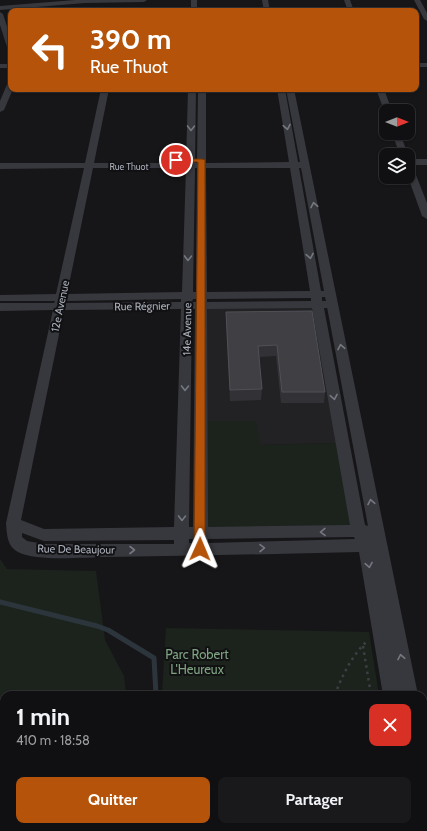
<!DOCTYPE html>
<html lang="fr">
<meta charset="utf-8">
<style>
:root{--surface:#101012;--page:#19191b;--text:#f1f3f6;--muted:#9c9d9f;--line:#303032;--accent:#b45309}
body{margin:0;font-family:Cabin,sans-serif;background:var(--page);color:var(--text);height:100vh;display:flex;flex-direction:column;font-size:15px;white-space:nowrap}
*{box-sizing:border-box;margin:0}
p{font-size:13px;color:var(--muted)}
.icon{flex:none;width:22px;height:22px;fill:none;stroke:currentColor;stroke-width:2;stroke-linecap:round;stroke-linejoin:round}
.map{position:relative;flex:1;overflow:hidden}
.sheet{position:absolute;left:0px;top:691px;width:427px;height:140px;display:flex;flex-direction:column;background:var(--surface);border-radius:12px 12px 0 0;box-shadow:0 1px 3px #0004,0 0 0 1px var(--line)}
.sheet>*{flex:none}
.guide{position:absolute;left:8px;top:8px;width:411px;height:84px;border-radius:8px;box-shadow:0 1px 3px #0004,0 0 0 1px var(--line);background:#b45309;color:#fff;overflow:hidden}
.needle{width:26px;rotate:90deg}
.fabs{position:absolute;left:379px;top:104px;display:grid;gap:8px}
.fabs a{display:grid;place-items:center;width:36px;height:36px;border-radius:8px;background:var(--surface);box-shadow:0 1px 3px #0004,0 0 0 1px var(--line);font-size:20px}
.pin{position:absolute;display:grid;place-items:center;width:34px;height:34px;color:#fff;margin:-17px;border:2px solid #fff;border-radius:50%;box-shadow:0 1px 4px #0007}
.me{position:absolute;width:44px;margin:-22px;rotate:1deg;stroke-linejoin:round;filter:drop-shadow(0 0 3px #0008)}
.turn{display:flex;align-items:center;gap:14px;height:84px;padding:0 16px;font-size:18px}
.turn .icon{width:52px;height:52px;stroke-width:2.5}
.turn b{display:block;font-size:28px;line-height:34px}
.round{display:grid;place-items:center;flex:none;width:42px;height:42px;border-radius:8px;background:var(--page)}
.overview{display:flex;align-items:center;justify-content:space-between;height:68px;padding:0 16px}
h1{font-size:24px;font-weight:700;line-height:30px}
.primary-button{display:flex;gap:8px;margin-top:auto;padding:8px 16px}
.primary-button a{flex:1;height:46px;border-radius:8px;background:var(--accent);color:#fff;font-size:16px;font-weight:700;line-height:46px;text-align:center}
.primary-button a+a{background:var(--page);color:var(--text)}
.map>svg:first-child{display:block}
</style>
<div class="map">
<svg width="427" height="831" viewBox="0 0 427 831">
<rect width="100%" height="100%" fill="#161618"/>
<path fill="#222225" d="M318 304 338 443 260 445 203 421 201 305Z"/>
<path fill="#1c231d" d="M203 421H256L260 445 338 443 358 531 200 534Z
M0 559 7 569 96 571 105 640 124 676 126 695H4V827H140L141 831H0Z
M166 628 369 632 379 695H162Z
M175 827H401L402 831H176Z"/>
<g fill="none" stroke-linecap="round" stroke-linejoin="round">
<path stroke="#2c353c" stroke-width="5" d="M0 602 97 626 108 630 154 658 156 695
M174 827 175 831"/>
<path stroke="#3d3f44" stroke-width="2.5" stroke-dasharray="2.5 4" stroke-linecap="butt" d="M363 646 371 695
M335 695C342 675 353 654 368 640
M391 827 392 831
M276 831 279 827"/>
<path fill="#37383d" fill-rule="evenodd" d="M0 763H4V771H0Z
M104 827H114L113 831H103Z"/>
<path fill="#37383d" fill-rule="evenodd" d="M75 0H147L144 2 85 3 0 10V6Z
M191 0H197V11H191Z
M262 0H268L270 11H264Z
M344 0H350L354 11H348Z
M414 0H420L427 13V21L424 19Z
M0 12 3 14 11 39V52L8 50 0 25Z
M416 63H427V67H416Z
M0 64H11V68H0Z
M8 82H11V89H13L4 110 0 112V101Z
M101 89H109L94 163H186L188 89H196L195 163H197L198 89H206V163L289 162 277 89H285L298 162H300L286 89H294L418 695H383L359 552C274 554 190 556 106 557 84 557 37 562 18 552 7 546 7 535 6 523L53 310 0 311V303H54L55 301H0V295L56 294 84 168 0 169V163H85ZM93 168H186L182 292 67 294ZM195 168H197L196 292H193ZM206 168H290L310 291 207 292ZM299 168H301L324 291H321ZM322 297H325L326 301H322ZM311 298V301L207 302V299ZM181 299V302L65 303 66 301ZM193 299H196V302H192ZM312 308 350 525 208 527 207 309ZM327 308V307L368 526 365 525 324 308ZM181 309 174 527 44 529 21 520 64 310ZM192 309H195L193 527H189ZM22 533 44 541 174 540V544H44L27 541 22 537ZM354 537 355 539 208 543V539ZM189 539H193L192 543H189Z
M376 89H384L392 111H386L385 113Z
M392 133H400L408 155V156L400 155Z
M408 159H427V165H412L427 203V219L422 216 408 177Z
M423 755 427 756V794L423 792Z
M423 820 427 831H407L406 827H423Z"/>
</g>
<path fill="#323236" d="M312 311 325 392 324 403H281L276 356 259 357 262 389 261 400 230 401 226 323V312Z"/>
<path fill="#3f3f44" stroke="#4f5156" d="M312 311 325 392H282L277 345 258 346 262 389 230 390 226 312Z"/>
<defs><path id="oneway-chevron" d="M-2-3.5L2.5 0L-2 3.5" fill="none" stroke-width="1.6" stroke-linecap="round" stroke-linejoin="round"/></defs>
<g stroke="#757881">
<use href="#oneway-chevron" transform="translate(287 127) rotate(80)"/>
<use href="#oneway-chevron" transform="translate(191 128) rotate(91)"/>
<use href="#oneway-chevron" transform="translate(314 205) rotate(-101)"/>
<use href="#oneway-chevron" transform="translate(310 256) rotate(80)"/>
<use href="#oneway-chevron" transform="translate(188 258) rotate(91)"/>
<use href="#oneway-chevron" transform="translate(341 347) rotate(-101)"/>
<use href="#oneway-chevron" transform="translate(185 388) rotate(91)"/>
<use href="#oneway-chevron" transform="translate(334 397) rotate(79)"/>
<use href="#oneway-chevron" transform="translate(371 502) rotate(-101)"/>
<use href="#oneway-chevron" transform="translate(182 518) rotate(91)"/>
<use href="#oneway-chevron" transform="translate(323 532) rotate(179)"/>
<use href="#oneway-chevron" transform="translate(262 548) rotate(-1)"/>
<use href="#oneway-chevron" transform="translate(132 550)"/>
<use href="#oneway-chevron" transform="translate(369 565) rotate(80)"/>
<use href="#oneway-chevron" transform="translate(401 657) rotate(-101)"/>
</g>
<path fill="#b45309" stroke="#753606" d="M174 159H202L205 160V549L203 552 200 554 196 552 194 549 198 162H176L173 160Z"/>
<g text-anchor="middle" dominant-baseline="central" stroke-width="4" stroke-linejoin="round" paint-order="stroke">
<g font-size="9" fill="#a8adb8" stroke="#111113">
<text x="129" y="166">Rue Thuot</text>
</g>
<g font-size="11" fill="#a8adb8" stroke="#111113">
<text transform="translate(60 306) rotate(-78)">12e Avenue</text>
<text transform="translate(142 306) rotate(-1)">Rue Régnier</text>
<text transform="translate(187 329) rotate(-89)">14e Avenue</text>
<text transform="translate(76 549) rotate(1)">Rue De Beaujour</text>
</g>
<g font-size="13" fill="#7fa381" stroke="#111113">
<text x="197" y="654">Parc Robert<tspan x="197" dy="15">L'Heureux</tspan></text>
</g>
</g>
</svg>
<div class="fabs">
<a><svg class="needle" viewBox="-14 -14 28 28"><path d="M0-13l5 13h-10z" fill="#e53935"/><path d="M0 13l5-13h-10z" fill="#9c9d9f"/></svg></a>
<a><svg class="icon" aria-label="layers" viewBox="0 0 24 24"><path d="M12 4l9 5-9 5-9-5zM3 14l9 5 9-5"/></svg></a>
</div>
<div class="pin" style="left:176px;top:160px;background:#d93025"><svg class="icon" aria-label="arrive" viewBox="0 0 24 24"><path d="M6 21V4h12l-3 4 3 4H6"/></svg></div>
<svg class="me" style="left:200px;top:549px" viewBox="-20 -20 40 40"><path d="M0-17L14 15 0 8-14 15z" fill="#b45309" stroke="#fff" stroke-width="4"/></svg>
<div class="guide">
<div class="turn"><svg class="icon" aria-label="left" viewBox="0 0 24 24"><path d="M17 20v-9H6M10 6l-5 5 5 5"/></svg><div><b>390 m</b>Rue Thuot</div></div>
</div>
<section class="sheet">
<div class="overview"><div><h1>1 min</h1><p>410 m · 18:58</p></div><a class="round" style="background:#d93025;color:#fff"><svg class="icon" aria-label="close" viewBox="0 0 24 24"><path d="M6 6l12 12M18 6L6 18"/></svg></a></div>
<div class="primary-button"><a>Quitter</a><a>Partager</a></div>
</section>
</div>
